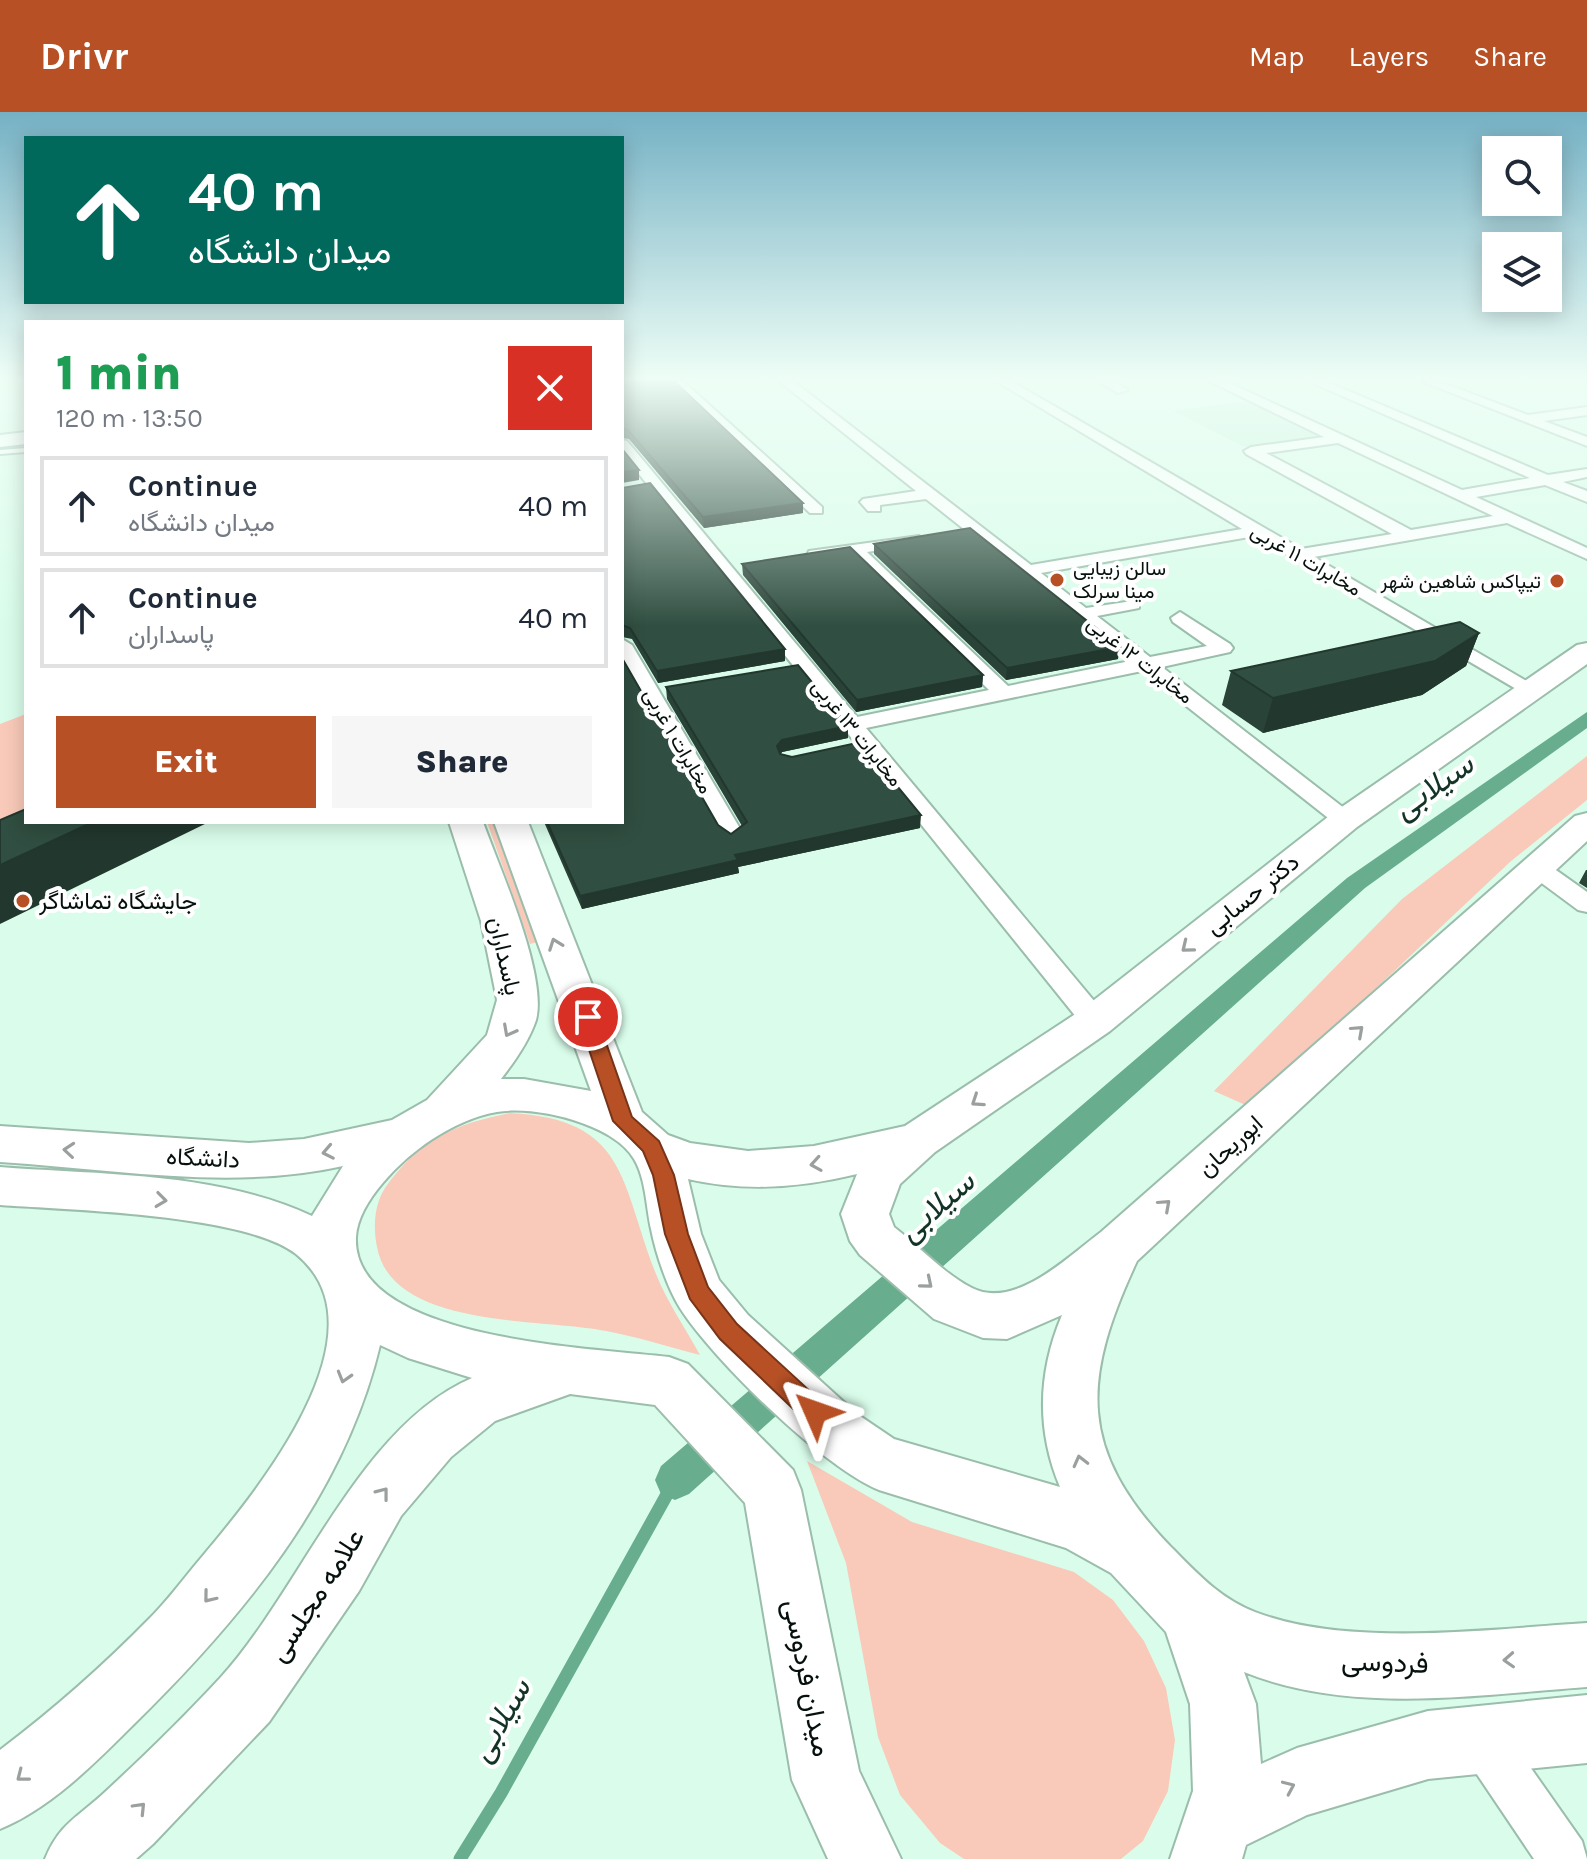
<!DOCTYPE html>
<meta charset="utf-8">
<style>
:root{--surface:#fff;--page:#f6f6f7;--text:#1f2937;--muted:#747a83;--line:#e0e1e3;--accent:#b75025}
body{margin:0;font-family:Karla,Vazirmatn,sans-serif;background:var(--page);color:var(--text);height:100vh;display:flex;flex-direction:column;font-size:30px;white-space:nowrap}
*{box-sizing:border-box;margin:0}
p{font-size:26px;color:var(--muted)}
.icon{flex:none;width:44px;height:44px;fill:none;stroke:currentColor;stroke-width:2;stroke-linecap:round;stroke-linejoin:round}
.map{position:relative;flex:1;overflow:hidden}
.panel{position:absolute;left:24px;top:208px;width:600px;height:504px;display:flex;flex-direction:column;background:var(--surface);border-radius:0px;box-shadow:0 4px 20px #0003}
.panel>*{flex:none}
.top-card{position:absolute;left:24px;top:24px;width:600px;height:168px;border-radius:0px;box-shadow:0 4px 20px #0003;background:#00695c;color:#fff;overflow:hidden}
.controls{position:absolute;left:1482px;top:24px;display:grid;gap:16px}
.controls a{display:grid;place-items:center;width:80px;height:80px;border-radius:0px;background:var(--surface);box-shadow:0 4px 20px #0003;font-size:40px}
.pin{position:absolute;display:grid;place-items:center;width:68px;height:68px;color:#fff;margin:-34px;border:4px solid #fff;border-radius:50%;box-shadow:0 2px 8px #0007}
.me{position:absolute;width:88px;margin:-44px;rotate:313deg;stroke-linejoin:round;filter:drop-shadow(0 0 6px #0008)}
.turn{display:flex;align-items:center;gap:28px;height:168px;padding:0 32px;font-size:36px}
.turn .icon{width:104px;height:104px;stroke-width:2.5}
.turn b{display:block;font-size:56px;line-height:68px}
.round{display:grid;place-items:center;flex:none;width:84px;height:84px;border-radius:0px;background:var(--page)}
.summary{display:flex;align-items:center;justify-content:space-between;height:136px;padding:0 32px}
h1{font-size:48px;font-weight:800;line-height:60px;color:#1e9e55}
.primary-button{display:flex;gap:16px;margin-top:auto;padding:16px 32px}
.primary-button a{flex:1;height:92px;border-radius:0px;background:var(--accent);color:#fff;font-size:32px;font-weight:800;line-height:92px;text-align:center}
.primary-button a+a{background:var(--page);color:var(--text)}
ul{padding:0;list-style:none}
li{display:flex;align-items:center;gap:24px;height:100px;margin:0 16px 12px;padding:0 16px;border:4px solid var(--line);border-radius:0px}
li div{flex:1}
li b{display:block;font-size:30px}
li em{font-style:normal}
header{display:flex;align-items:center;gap:48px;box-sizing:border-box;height:112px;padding:0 40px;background:var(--accent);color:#fff}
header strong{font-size:38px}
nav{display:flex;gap:44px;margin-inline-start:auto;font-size:28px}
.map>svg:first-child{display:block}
</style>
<header>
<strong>Drivr</strong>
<nav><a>Map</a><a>Layers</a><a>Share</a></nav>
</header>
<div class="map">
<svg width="1587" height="1747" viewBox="0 0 1587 1747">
<rect width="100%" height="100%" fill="#dafdeb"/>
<path fill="#c7f2dd" d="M1248 289 1323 324 1245 335 1173 299Z"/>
<path fill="#f9cab9" d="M26 602V710L0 744V612Z
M1587 644V688L1510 750 1250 995 1214 979 1402 787Z
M487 710H507L549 827 530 832Z
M510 1001C628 1007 620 1070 656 1162 667 1190 686 1217 700 1243 669 1235 638 1225 606 1219 541 1206 392 1217 377 1135 373 1116 374 1093 385 1076 419 1028 454 1012 510 1001Z
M807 1349 912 1410 1074 1460 1113 1488 1144 1529 1166 1576 1175 1628 1168 1679 1143 1729 1121 1747H964L940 1731 900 1683 878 1625 846 1451Z"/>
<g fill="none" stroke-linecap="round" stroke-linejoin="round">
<path stroke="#68ad8e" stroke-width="13" d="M460 1747 501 1681 675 1368"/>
<path fill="#68ad8e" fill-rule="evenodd" d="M1587 600V616L1365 776 689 1382 675 1388 661 1382 655 1368 661 1354 1347 766Z"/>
<g stroke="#9bbdac" stroke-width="4">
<path id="service" d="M26 336V340L0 342V338Z"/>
</g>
<g stroke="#9bbdac" stroke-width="4">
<path id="minor" d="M670 269H683L822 395V401H810Z
M779 269H793L1031 453 1242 417 996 269H1011L1301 437 1392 422 1246 342 1244 339 1251 335 1324 325 1209 269H1225L1462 378 1530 366 1308 269H1325L1548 363 1587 357V365L1563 370 1587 379V390L1545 373 1476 385 1587 436V447L1507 411 1314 445 1535 574 1538 578 1528 584 1255 424 1041 461 1086 496 1139 488V496L1097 504 1150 545 1207 534 1173 510 1171 506 1180 500 1230 532 1233 536 1230 540 1162 555 1353 703 1357 708 1353 713H1337L1142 559 866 616 1105 902 1109 909 1105 916 1095 919 1085 916 622 341V328L627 329 857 605 989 578 850 443 815 448 807 443 809 439 919 424V432L867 440 1008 574 1130 549 926 387 880 393V399H868L860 390 863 387 916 379ZM1338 331 1493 404 1411 418 1266 341Z
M1098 269H1114L1128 278 1118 281Z
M1421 269H1438L1528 303 1587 295V303L1544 309 1587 325V334Z
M622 527 632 533 745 725 742 730H724L721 725 622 550Z
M1537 749 1546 751 1587 780V800L1578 798 1528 761 1525 756Z
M1483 1605 1500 1612 1582 1729 1587 1747H1534L1466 1646 1459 1629 1466 1612Z"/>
</g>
<g stroke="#9bbdac" stroke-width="4">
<path id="secondary" d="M26 320V332L0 335V323Z
M1587 531V552L1357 715 1110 919 935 1040 900 1072 889 1102 894 1115C919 1134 944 1162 972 1176 1015 1198 1069 1144 1101 1120L1575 704 1587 701V729L1137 1149C1082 1267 1077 1337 1170 1434 1197 1461 1219 1486 1255 1500 1348 1536 1489 1517 1587 1511V1575C1477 1583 1350 1603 1244 1560L1256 1592 1261 1652 1297 1636 1428 1599 1587 1583V1651L1428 1667 1307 1703 1246 1733 1242 1747H1170L1193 1679 1190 1592 1166 1520 1111 1461 1066 1436 879 1378C823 1355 713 1248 680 1196 667 1175 656 1142 651 1117 646 1095 646 1067 634 1047 614 1012 535 993 497 1000 473 1004 451 1015 431 1028 402 1047 358 1089 356 1125 351 1229 596 1236 669 1245L688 1252 793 1358 801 1378 859 1659 901 1747H828L792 1668 745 1391 655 1293 570 1282 495 1309 451 1345 401 1404 359 1479 269 1610 153 1732 136 1747H45C60 1711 77 1706 104 1681 144 1644 184 1605 221 1565 301 1477 360 1314 472 1266L408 1246 380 1233C344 1384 242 1506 134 1612 95 1651 51 1696 0 1717V1638C53 1598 103 1554 150 1506 168 1488 184 1466 201 1446 254 1383 391 1219 296 1142 245 1102 69 1098 0 1093V1055C103 1063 218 1060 312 1104L343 1054C232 1079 113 1057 0 1050V1014L249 1031 304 1027 392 1008 427 988 487 923 497 888 481 809 449 710H483C499 755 548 863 536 908 529 929 515 949 501 967H524L591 979 494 710H528L642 1000 668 1023 690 1031 748 1039 814 1034 905 1014 1080 899 1333 701 1577 533ZM857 1062 841 1102 850 1129 860 1143 934 1207 983 1226 1007 1227 1062 1203C1038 1260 1036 1318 1060 1375L894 1327 857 1302 748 1203 719 1168 701 1122 688 1067C745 1080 800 1076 857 1062Z"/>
</g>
<use href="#service" fill="#fff" fill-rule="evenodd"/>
<use href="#minor" fill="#fff" fill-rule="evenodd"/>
<use href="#secondary" fill="#fff" fill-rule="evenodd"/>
</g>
<path fill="#294338" d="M622 269 803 401 704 416 629 327 622 326Z
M622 376 785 537V549L658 571 632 527 622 525Z
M874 432 1118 547 1006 568 874 442Z
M742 452 983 563 982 575 856 600 743 463Z
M1479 521 1466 554 1422 583 1263 621 1222 593 1231 559Z
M666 575 848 614V626L782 640 781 642 920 716 738 755 739 761 582 797 544 710H622L718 713 731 722 742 714 667 587Z
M1586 758H1587V776L1579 771Z"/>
<path fill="#22372e" d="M639 358V368L622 371V360Z
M803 391V401L704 416 703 405Z
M1479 521 1466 554 1422 583 1263 621 1273 586Z
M1120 535 1118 547 1006 568 1007 556Z
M785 537V549L658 571 657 559Z
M983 563 982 575 856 600 857 588Z
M848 614V626L782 640 777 646V634L782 628Z
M921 703 920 716 738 755 739 761 582 797 580 784 735 743Z
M93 710H209L0 812V753Z"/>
<path fill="#304e41" stroke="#22372e" stroke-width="2" d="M622 269H674L803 391 703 405 628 318 622 316Z
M622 337 639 358 622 360Z
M650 371 785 537 657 559 630 516 622 513V376Z
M970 416 1120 535 1007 556 874 432Z
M850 435 983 563 857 588 742 452Z
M1460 510 1479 521 1435 549 1273 586 1231 559Z
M622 546 718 713 731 722 747 710 666 575 798 553 848 614 782 628 777 634 780 642 792 645 861 630 921 703 735 743 738 748 580 784 547 710H622Z
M26 697V710H93L0 753V708Z"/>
<defs><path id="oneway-chevron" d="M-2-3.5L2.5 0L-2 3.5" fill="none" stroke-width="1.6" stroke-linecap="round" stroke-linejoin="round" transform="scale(2)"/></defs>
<g stroke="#9ba09e">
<use href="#oneway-chevron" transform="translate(555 832) rotate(-110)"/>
<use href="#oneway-chevron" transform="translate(1187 835) rotate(141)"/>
<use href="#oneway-chevron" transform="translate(509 919) rotate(118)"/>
<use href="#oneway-chevron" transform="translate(1358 919) rotate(-42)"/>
<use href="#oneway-chevron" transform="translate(977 989) rotate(146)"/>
<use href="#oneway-chevron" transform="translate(69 1038) rotate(-175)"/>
<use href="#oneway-chevron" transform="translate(328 1040) rotate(169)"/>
<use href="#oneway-chevron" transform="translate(816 1052) rotate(171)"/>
<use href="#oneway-chevron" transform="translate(161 1088) rotate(7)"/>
<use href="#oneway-chevron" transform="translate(1165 1093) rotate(-42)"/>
<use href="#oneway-chevron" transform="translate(927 1171) rotate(40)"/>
<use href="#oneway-chevron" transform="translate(344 1265) rotate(106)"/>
<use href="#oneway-chevron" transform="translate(1080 1349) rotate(-104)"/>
<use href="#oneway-chevron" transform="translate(383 1381) rotate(-52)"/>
<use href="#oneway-chevron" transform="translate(209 1485) rotate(129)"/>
<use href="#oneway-chevron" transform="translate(1509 1548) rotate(177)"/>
<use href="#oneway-chevron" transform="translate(22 1664) rotate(142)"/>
<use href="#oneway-chevron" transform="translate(1289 1675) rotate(-24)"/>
<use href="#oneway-chevron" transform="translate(140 1696) rotate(-46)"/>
</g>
<linearGradient id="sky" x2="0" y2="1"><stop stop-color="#75b1c4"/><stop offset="0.52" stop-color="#eefef6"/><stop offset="1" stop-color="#eefef6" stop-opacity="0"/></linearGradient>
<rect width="1587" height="514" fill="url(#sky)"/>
<path fill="#b75025" stroke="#773418" stroke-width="2" d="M588 899 597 905 632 1005 659 1029 674 1063 688 1122 708 1175 737 1212 824 1292 828 1300 824 1309 815 1312 806 1309 720 1227 690 1187 665 1122 653 1063 643 1039 613 1009 578 905Z"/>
<g fill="#b75025" stroke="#fff" stroke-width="3">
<circle cx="1057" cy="468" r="8"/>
<circle cx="1557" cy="469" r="8"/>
<circle cx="23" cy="789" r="8"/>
</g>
<g text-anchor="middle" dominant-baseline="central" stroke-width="8" stroke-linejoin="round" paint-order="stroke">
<g font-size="20" fill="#06110c" stroke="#fff">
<text transform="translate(1306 448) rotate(30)">مخابرات ۱۱ غربی</text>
<text transform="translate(1140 548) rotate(38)">مخابرات ۱۲ غربی</text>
<text transform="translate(857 621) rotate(51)">مخابرات ۱۳ غربی</text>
<text transform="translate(678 629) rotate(60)">مخابرات ۱ غربی</text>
</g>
<g font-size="20" fill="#06110c" stroke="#fff" text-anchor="start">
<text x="1073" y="456">سالن زیبایی<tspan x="1073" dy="23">مینا سرلک</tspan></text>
<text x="1541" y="469" text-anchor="end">تیپاکس شاهین شهر</text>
</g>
<g font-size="24" fill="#06110c" stroke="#fff">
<text transform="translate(1252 782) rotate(-39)">دکتر حسابی</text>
<text transform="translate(505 844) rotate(77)">پاسداران</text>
<text transform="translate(1230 1034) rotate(-42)">ابوریحان</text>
<text transform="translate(203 1046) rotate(3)">دانشگاه</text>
</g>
<g font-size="24" fill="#06110c" stroke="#fff" text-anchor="start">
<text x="39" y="789">جایشگاه تماشاگر</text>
</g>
<g font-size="28" fill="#06110c" stroke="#fff">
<text transform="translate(316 1483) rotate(-57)">علامه مجلسی</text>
<text transform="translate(1385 1550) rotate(2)">فردوسی</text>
<text transform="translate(808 1566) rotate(79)">میدان فردوسی</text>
</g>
<g font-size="32" font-style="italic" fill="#133326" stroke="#fff">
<text transform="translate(1433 674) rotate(-35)">سیلابی</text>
<text transform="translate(936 1094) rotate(-41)">سیلابی</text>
<text transform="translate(500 1608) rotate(-60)">سیلابی</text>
</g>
</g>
</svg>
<div class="controls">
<a><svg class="icon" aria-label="search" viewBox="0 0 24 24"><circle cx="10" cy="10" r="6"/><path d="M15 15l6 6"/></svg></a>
<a><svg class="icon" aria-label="layers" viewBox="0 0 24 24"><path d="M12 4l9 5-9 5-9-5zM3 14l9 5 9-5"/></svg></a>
</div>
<div class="pin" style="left:588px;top:905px;background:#d93025"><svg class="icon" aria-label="arrive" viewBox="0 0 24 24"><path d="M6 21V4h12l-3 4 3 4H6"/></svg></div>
<svg class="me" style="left:815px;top:1300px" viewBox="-20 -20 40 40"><path d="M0-17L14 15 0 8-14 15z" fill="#b75025" stroke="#fff" stroke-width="4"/></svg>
<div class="top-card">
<div class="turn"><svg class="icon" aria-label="ahead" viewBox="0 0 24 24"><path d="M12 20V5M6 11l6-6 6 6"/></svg><div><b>40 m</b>میدان دانشگاه</div></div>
</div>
<section class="panel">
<div class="summary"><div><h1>1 min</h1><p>120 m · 13:50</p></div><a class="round" style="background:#d93025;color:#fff"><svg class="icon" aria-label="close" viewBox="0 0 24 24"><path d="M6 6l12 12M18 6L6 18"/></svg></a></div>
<ul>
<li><svg class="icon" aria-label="ahead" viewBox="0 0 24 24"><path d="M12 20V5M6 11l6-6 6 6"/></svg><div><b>Continue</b><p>میدان دانشگاه</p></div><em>40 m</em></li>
<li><svg class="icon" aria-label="ahead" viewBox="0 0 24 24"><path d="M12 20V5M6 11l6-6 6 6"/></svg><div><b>Continue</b><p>پاسداران</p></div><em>40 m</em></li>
</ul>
<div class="primary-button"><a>Exit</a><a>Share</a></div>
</section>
</div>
